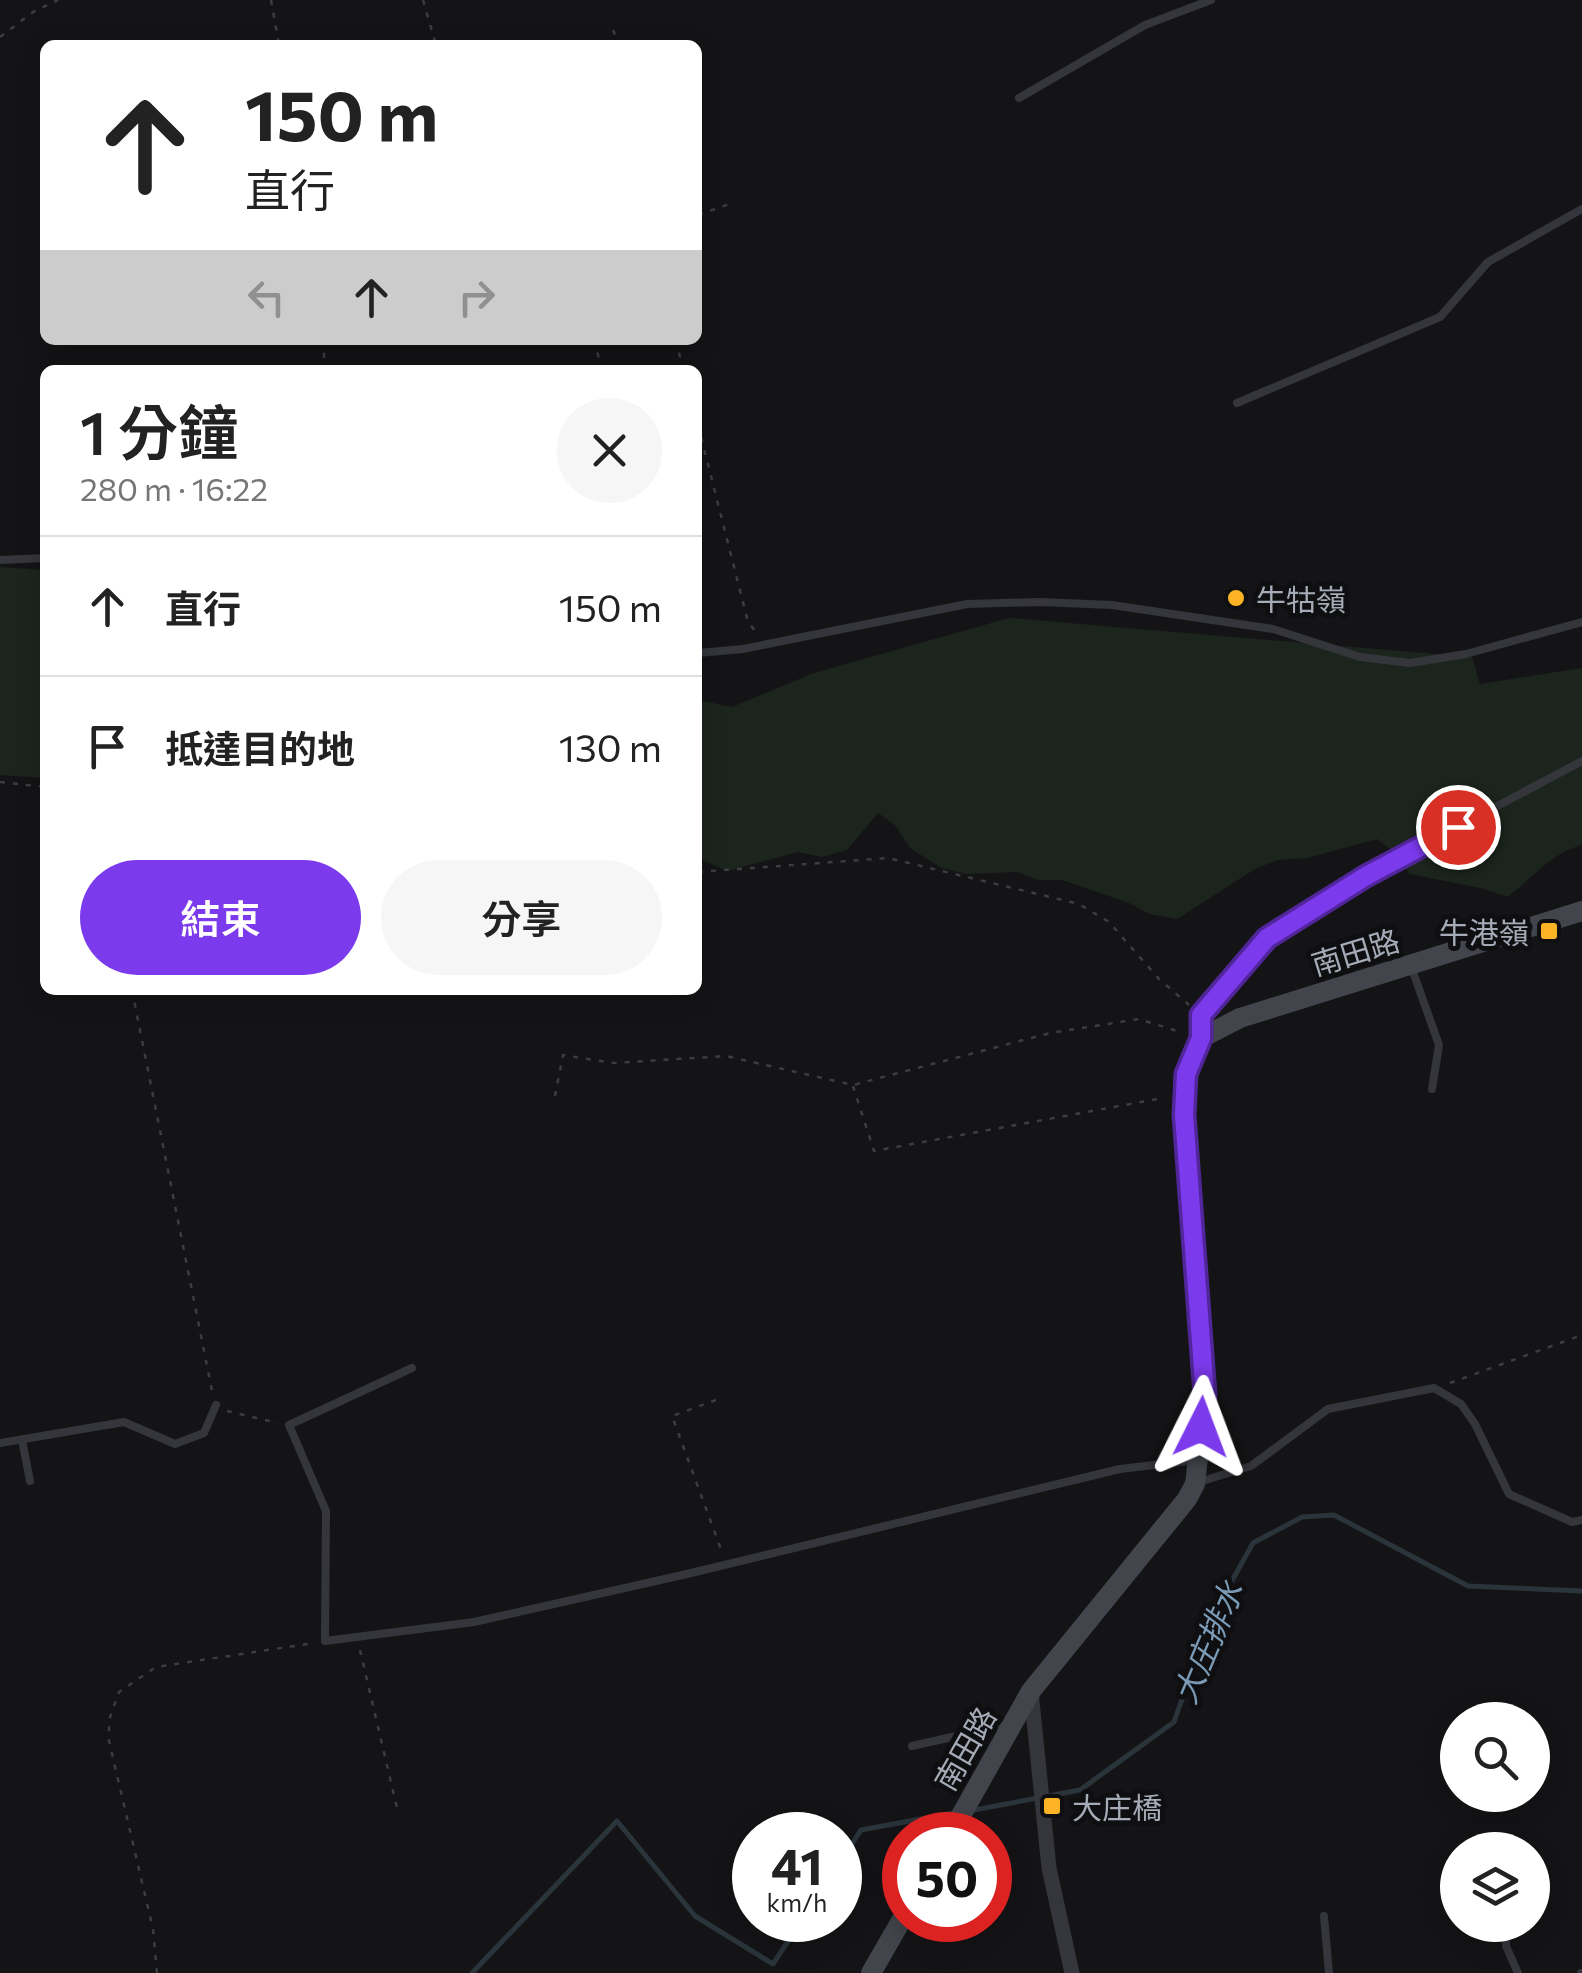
<!DOCTYPE html>
<html lang="zh-TW">
<meta charset="utf-8">
<style>
:root{--surface:#fff;--page:#f6f6f6;--text:#222;--muted:#767676;--line:#e0e0e0;--accent:#7c3aed}
body{margin:0;font-family:Commissioner,"Noto Sans TC",sans-serif;background:var(--page);color:var(--text);height:100vh;display:flex;flex-direction:column;font-size:38px;white-space:nowrap}
*{box-sizing:border-box;margin:0}
p{font-size:32px;color:var(--muted)}
.icon{flex:none;width:55px;height:55px;fill:none;stroke:currentColor;stroke-width:2;stroke-linecap:round;stroke-linejoin:round}
.map{position:relative;flex:1;overflow:hidden}
.panel{position:absolute;left:40px;top:365px;width:662px;height:630px;display:flex;flex-direction:column;background:var(--surface);border-radius:15px;box-shadow:0 5px 25px #0003}
.panel>*{flex:none}
.guide{position:absolute;left:40px;top:40px;width:662px;height:305px;border-radius:15px;box-shadow:0 5px 25px #0003;background:#fff;color:var(--text);overflow:hidden}
.controls{position:absolute;left:1440px;top:1702px;display:grid;gap:20px}
.controls a{display:grid;place-items:center;width:110px;height:110px;border-radius:50%;background:var(--surface);box-shadow:0 5px 25px #0003;font-size:50px}
.speed{position:absolute;left:732px;top:1812px;display:flex;gap:20px;font-size:50px;font-weight:700;text-align:center}
.speed>*{display:grid;place-content:center;width:130px;height:130px;border-radius:50%;background:var(--surface);box-shadow:0 5px 25px #0003;line-height:1}
.speed small{font-size:25px;font-weight:400}
.speed .limit{border:15px solid #d22;background:#fff;color:#111}
.pin{position:absolute;display:grid;place-items:center;width:85px;height:85px;color:#fff;margin:-42px;border:5px solid #fff;border-radius:50%;box-shadow:0 2px 10px #0007}
.me{position:absolute;width:110px;margin:-55px;rotate:3deg;stroke-linejoin:round;filter:drop-shadow(0 0 8px #0008)}
.turn{display:flex;align-items:center;gap:35px;height:210px;padding:0 40px;font-size:45px}
.turn .icon{width:130px;height:130px;stroke-width:2.5}
.turn b{display:block;font-size:70px;line-height:85px}
.lanes{display:flex;align-items:center;height:95px;padding:0 40px;background:#0003;justify-content:center;gap:50px;direction:ltr}
.lanes .off{opacity:.35}
.round{display:grid;place-items:center;flex:none;width:105px;height:105px;border-radius:52px;background:var(--page)}
.headline{display:flex;align-items:center;justify-content:space-between;height:170px;padding:0 40px}
h1{font-size:60px;font-weight:600;line-height:75px}
.action{display:flex;gap:20px;margin-top:auto;padding:20px 40px}
.action a{flex:1;height:115px;border-radius:60px;background:var(--accent);color:#fff;font-size:40px;font-weight:600;line-height:115px;text-align:center}
.action a+a{background:var(--page);color:var(--text)}
ul{padding:0;list-style:none}
li{display:flex;align-items:center;gap:30px;height:140px;padding:0 40px;border-top:2px solid var(--line)}
li div{flex:1}
li b{display:block;font-size:38px}
li em{font-style:normal}
.map>svg:first-child{display:block}
</style>
<div class="map">
<svg width="1582" height="1973" viewBox="0 0 1582 1973">
<rect width="100%" height="100%" fill="#141416"/>
<path fill="#1c251d" d="M0 567 45 570V778L0 775Z
M1009 618 1472 657 1480 684 1582 668V845C1549 854 1534 878 1507 897L1485 889 1410 874 1396 854 1377 839 1307 858 1278 860 1255 869 1177 919 1150 914 1129 903 1062 880H1039L1016 872 967 874 942 868 910 848 896 826 878 813 847 850 822 857 798 852 727 871 698 858V700L732 707 814 673Z"/>
<g fill="none" stroke-linecap="round" stroke-linejoin="round">
<path stroke="#2a343b" stroke-width="5" d="M974 1810 1080 1790 1174 1722 1210 1620 1253 1543 1302 1517 1334 1515 1468 1586 1582 1591
M840 1862 861 1830 953 1813
M472 1973 617 1821 695 1916 773 1964 802 1920"/>
<path stroke="#3b3d43" stroke-width="2.5" stroke-dasharray="5 8" stroke-linecap="butt" d="M271 0 279 45
M423 0 436 45
M613 30 619 45
M0 37 33 12 58 0
M698 215 732 203
M322 340 326 370
M594 340 602 370
M676 340 683 370
M698 425 748 622 756 632
M0 782 45 787
M698 872 888 858 1079 904 1109 922 1159 979 1189 1005
M132 990 212 1391
M853 1086 874 1151 1163 1098
M555 1096 563 1055 613 1063 726 1056 853 1085 1050 1033 1139 1019 1180 1032
M1450 1383 1582 1335
M716 1400 672 1416 722 1552
M227 1411 278 1423
M360 1650 397 1808
M157 1973 153 1929 109 1741V1720L119 1692 156 1667 314 1643"/>
<path stroke="#35363c" stroke-width="8" d="M1019 98 1145 25 1211 0
M1237 403 1440 317 1488 262 1582 209
M0 560 45 558
M698 653 743 649 967 604 1040 602 1112 605 1273 629 1360 657 1410 663 1466 654 1582 622
M1412 969 1439 1045 1432 1089
M1201 1034V1015L1267 938 1366 876 1582 761
M412 1368 289 1425 326 1511 325 1641 474 1622 687 1574 1120 1469 1197 1460
M22 1440 30 1481
M0 1443 124 1422 175 1444 204 1433 216 1405
M1199 1482 1251 1466 1328 1409 1434 1388 1461 1404 1475 1424 1509 1494 1572 1522 1582 1520
M912 1746 1005 1725
M1324 1916 1329 1973
M1506 1925V1946L1518 1973
M1581 1973H1582"/>
<path stroke="#35363c" stroke-width="15" d="M1031 1691 1049 1868 1072 1973"/>
<path stroke="#43454c" stroke-width="20" d="M950 1835 1031 1691 1187 1499 1195 1484 1205 1395 1184 1115 1186 1073 1201 1038 1240 1018 1582 911
M871 1973 905 1914"/>
</g>
<g fill="none" stroke-linecap="round" stroke-linejoin="round">
<g stroke="#51269a" stroke-width="25">
<path id="route" d="M1201 1427 1205 1395 1184 1115 1186 1074 1201 1038V1015L1267 938 1366 876 1458 827"/>
</g>
<use href="#route" stroke="#7c3aed" stroke-width="18"/>
</g>
<g fill="#fdb326" stroke="#0f0f11" stroke-width="4">
<circle cx="1236" cy="598" r="10"/>
<rect x="1539" y="921" width="20" height="20" rx="5"/>
<rect x="1042" y="1796" width="20" height="20" rx="5"/>
</g>
<g text-anchor="middle" dominant-baseline="central" stroke-width="10" stroke-linejoin="round" paint-order="stroke">
<g font-size="30" fill="#a5abb7" stroke="#0f0f11" text-anchor="start">
<text x="1256" y="598">牛牯嶺</text>
<text x="1529" y="931" text-anchor="end">牛港嶺</text>
<text x="1072" y="1806">大庄橋</text>
</g>
<g font-size="30" fill="#a5abb7" stroke="#0f0f11">
<text transform="translate(1355 951) rotate(-17)">南田路</text>
<text transform="translate(964 1748) rotate(-60)">南田路</text>
</g>
<g font-size="32" font-style="italic" fill="#7a9ab5" stroke="#0f0f11">
<text transform="translate(1207 1642) rotate(-67)">大庄排水</text>
</g>
</g>
</svg>
<div class="controls">
<a><svg class="icon" aria-label="search" viewBox="0 0 24 24"><circle cx="10" cy="10" r="6"/><path d="M15 15l6 6"/></svg></a>
<a><svg class="icon" aria-label="layers" viewBox="0 0 24 24"><path d="M12 4l9 5-9 5-9-5zM3 14l9 5 9-5"/></svg></a>
</div>
<div class="speed"><div>41<small>km/h</small></div><div class="limit">50</div></div>
<div class="pin" style="left:1458px;top:827px;background:#d93025"><svg class="icon" aria-label="arrive" viewBox="0 0 24 24"><path d="M6 21V4h12l-3 4 3 4H6"/></svg></div>
<svg class="me" style="left:1201px;top:1427px" viewBox="-20 -20 40 40"><path d="M0-17L14 15 0 8-14 15z" fill="#7c3aed" stroke="#fff" stroke-width="4"/></svg>
<div class="guide">
<div class="turn"><svg class="icon" aria-label="ahead" viewBox="0 0 24 24"><path d="M12 20V5M6 11l6-6 6 6"/></svg><div><b>150 m</b>直行</div></div>
<div class="lanes"><svg class="icon off" aria-label="left" viewBox="0 0 24 24"><path d="M17 20v-9H6M10 6l-5 5 5 5"/></svg><svg class="icon" aria-label="ahead" viewBox="0 0 24 24"><path d="M12 20V5M6 11l6-6 6 6"/></svg><svg class="icon off" aria-label="right" viewBox="0 0 24 24"><path d="M7 20v-9h11M14 6l5 5-5 5"/></svg></div>
</div>
<section class="panel">
<div class="headline"><div><h1>1 分鐘</h1><p>280 m · 16:22</p></div><a class="round"><svg class="icon" aria-label="close" viewBox="0 0 24 24"><path d="M6 6l12 12M18 6L6 18"/></svg></a></div>
<ul>
<li><svg class="icon" aria-label="ahead" viewBox="0 0 24 24"><path d="M12 20V5M6 11l6-6 6 6"/></svg><div><b>直行</b></div><em>150 m</em></li>
<li><svg class="icon" aria-label="arrive" viewBox="0 0 24 24"><path d="M6 21V4h12l-3 4 3 4H6"/></svg><div><b>抵達目的地</b></div><em>130 m</em></li>
</ul>
<div class="action"><a>結束</a><a>分享</a></div>
</section>
</div>
